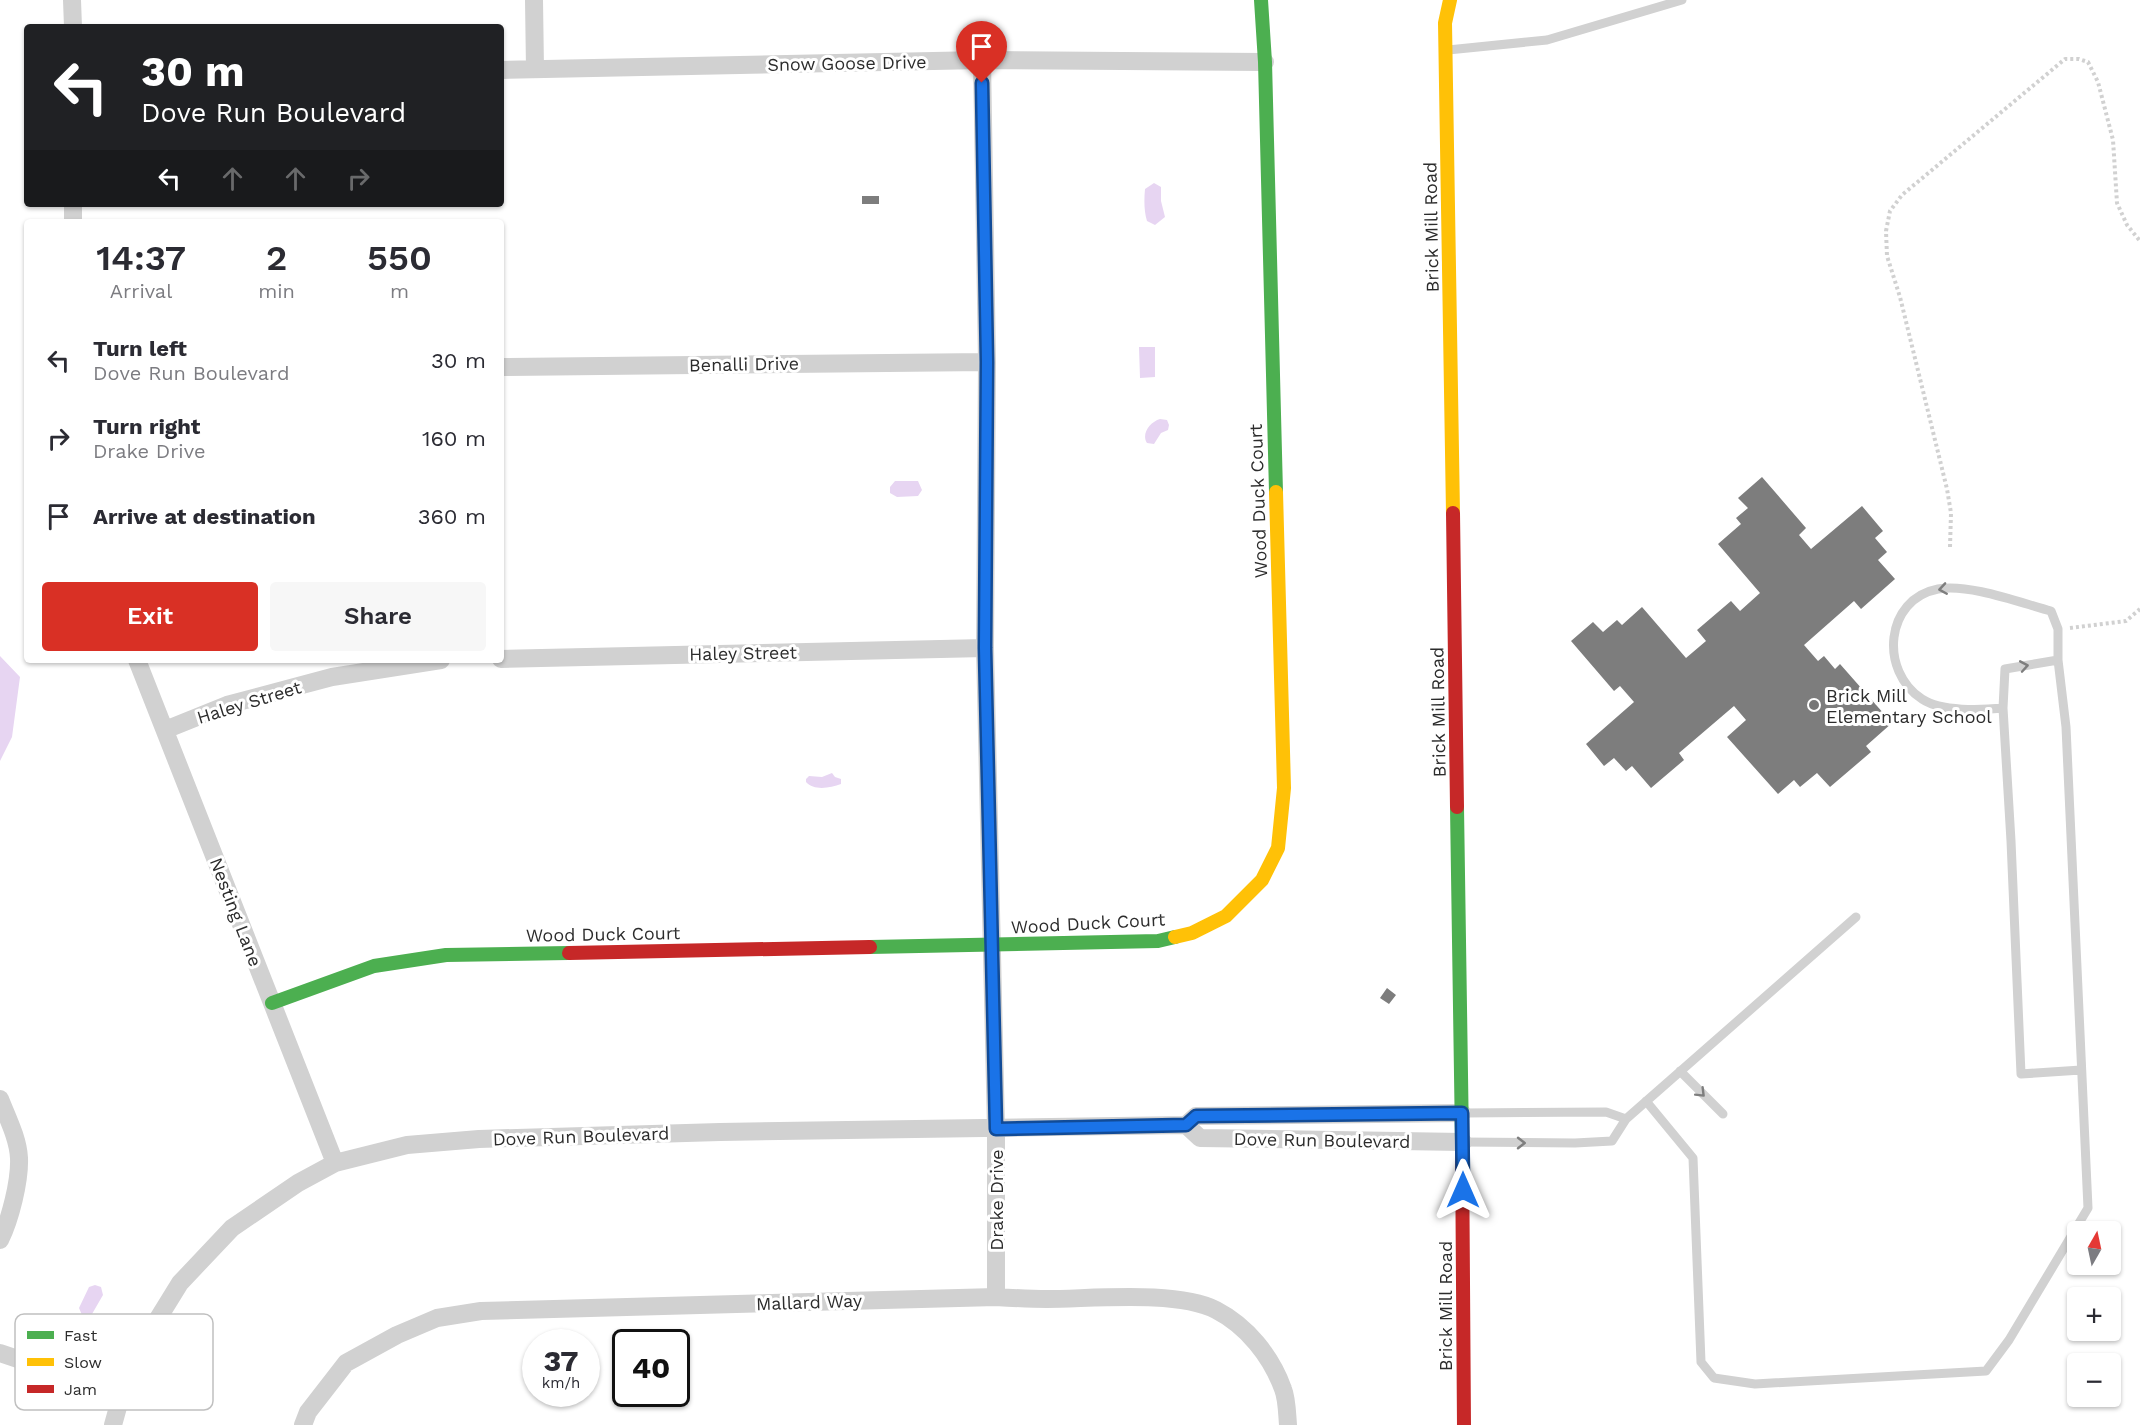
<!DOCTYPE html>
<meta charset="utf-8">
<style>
:root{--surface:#fff;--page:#f7f7f7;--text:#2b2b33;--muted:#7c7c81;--accent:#d93025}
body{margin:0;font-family:"Work Sans",sans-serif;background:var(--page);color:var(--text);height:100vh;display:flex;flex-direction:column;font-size:22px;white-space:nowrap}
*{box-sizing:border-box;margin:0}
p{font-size:20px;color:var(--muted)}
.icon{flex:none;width:33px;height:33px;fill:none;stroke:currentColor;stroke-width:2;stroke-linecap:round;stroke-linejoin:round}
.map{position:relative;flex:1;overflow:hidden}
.details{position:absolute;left:24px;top:219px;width:480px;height:444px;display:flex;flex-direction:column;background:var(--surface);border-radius:6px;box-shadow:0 2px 4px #0004}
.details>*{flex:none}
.top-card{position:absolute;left:24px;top:24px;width:480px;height:183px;border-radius:6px;box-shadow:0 2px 4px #0004;background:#202124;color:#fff;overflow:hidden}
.needle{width:39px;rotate:9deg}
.buttons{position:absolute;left:2067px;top:1221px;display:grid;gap:12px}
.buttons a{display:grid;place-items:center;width:54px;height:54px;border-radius:6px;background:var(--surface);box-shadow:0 2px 4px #0004;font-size:30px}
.speed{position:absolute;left:522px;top:1329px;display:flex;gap:12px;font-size:30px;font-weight:700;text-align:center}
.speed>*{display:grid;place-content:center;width:78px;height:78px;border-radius:50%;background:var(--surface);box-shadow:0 2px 4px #0004;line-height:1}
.speed small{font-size:15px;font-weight:400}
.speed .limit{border:3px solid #111;border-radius:9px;background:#fff;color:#111}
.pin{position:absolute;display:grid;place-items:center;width:51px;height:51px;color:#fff;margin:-62px -26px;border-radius:50% 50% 50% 0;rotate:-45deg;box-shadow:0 0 6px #0007}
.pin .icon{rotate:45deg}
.me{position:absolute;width:66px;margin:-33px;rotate:0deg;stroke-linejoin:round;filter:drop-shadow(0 0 4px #0008)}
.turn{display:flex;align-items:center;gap:21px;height:126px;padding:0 18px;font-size:27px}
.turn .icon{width:78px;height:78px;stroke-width:2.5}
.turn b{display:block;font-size:42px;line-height:51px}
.lanes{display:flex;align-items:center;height:57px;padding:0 18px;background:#0003;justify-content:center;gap:30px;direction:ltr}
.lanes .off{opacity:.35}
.eta{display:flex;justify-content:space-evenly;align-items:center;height:102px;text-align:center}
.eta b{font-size:36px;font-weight:600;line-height:42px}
.button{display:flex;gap:12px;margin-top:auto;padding:12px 18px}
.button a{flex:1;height:69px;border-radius:6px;background:var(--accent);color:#fff;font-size:24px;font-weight:600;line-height:69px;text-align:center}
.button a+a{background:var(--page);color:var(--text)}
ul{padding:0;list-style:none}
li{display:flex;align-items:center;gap:18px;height:78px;padding:0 18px}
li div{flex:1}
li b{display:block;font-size:22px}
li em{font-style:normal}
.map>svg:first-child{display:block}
</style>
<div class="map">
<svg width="2140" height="1425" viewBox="0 0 2140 1425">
<rect width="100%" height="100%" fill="#fff"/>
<path fill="#e7d5f2" d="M1154 183 1161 187V201L1165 217 1155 225 1147 221C1144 211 1144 200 1145 189Z
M1139 347H1155V377L1140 378Z
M1160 419 1167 420 1169 425 1168 430 1161 433 1154 444 1147 443C1141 434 1150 422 1160 419Z
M895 481H918L922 490 918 496 897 497 890 493V487Z
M0 656 20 677 12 737 0 761Z
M832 773 835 777 841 779V784C830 788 814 791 806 782V779L809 776 822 777Z
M95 1285 101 1287 103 1295 92 1314 82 1315 79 1308 89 1287Z"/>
<path fill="#7d7d7d" d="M862 196H879V204H862Z
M1762 477 1806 528 1799 535 1811 549 1862 506 1883 531 1875 538 1887 552 1878 560 1895 579 1861 609 1854 601 1804 645 1818 661 1824 656 1835 669 1840 664 1892 723 1866 746 1871 752 1830 787 1817 773 1800 787 1794 780 1778 794 1727 737 1746 720 1734 706 1679 753 1684 760 1651 788 1632 766 1626 771 1614 758 1604 766 1586 744 1634 702 1620 686 1614 691 1571 641 1593 622 1603 632 1617 620 1622 625 1642 607 1686 658 1706 641 1697 630 1731 601 1740 611 1760 593 1718 544 1741 524 1736 518 1748 508 1738 498Z
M1387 988 1396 995 1389 1004 1380 998Z"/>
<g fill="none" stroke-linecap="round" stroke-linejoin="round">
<path stroke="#d1d1d1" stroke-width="4" stroke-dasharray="3 3" stroke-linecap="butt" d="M1950 547 1951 513 1947 489 1900 297 1887 256 1886 231 1890 211 1902 195 2065 59H2079L2088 62 2098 82 2113 140 2117 203 2127 225 2140 241
M2070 628 2126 621 2140 609"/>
<path stroke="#d1d1d1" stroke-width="9" d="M1448 50 1547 40 1682 0
M2003 708C1982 710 1941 712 1922 699 1879 671 1885 599 1938 589 1968 583 2021 603 2051 611L2058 629V660L2005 669 2003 708 2011 841 2021 1074 2081 1070
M1680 1071 1723 1114
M1646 1101 1693 1158 1701 1362 1714 1378 1755 1384 1986 1371 2009 1340 2088 1208 2066 727 2058 660
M1464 1113 1606 1112 1626 1119
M1463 1142 1575 1143 1612 1141 1626 1119 1856 917"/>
<path stroke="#d1d1d1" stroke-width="18" d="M72 0 73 27
M534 0 535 69
M982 60 987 362 985 648 996 1129V1297
M501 70 982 60 1265 62
M73 204V222
M501 367 987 362
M501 659 985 648
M137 660 335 1163
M165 730 227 705 332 677 441 660
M0 1099C7 1117 18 1138 19 1158 20 1181 10 1220 0 1240
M1186 1125 1200 1138 1463 1142
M0 1353 121 1394
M113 1425 130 1364 180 1283 232 1228 298 1183 335 1163 407 1145 479 1139 720 1132 1186 1125 1196 1116 1462 1113
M303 1425 308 1412 346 1363 397 1335 437 1318 481 1311 996 1297C1013 1298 1030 1299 1047 1299 1091 1299 1177 1290 1216 1310 1247 1326 1271 1356 1283 1389 1287 1399 1287 1413 1288 1425"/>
<path stroke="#4caf50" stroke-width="14" d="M1261 0 1265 62 1276 492
M1457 807 1462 1141
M870 947 1158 941 1175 937
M272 1003 374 966 446 955 569 953"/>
<path stroke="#ffc107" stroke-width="14" d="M1450 0 1445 23 1453 513
M1175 937 1192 933 1226 916 1262 880 1278 848 1284 788 1276 492"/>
<path stroke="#c62828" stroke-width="14" d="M1453 513 1457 807
M569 953 870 947
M1462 1141 1464 1425"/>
</g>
<defs><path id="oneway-chevron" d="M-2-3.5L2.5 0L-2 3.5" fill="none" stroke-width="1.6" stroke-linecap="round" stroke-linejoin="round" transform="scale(1.5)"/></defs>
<g stroke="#7e7e7e">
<use href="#oneway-chevron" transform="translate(1943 589) rotate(171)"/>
<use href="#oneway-chevron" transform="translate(2024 666) rotate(-10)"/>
<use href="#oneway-chevron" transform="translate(1701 1093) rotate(45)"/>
<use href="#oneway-chevron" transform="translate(1521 1143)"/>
</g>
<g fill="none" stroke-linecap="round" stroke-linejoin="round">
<g stroke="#114b97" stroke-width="15">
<path id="route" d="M982 83 987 362 985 648 996 1129 1186 1125 1196 1116 1462 1113 1463 1190"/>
</g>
<use href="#route" stroke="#1a73e8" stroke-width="10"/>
</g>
<circle fill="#767676" stroke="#fff" stroke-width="2" cx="1814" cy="705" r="6"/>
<g text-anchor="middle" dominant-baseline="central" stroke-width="6" stroke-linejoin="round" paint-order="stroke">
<g font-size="18" fill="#2c2c2c" stroke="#fff">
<text transform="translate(847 63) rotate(-1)">Snow Goose Drive</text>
<text transform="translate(1431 227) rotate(-91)">Brick Mill Road</text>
<text transform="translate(744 364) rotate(-1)">Benalli Drive</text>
<text transform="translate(1258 501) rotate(-92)">Wood Duck Court</text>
<text transform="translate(743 653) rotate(-1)">Haley Street</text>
<text transform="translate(249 702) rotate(-17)">Haley Street</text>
<text transform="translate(1438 712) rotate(-91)">Brick Mill Road</text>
<text transform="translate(236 912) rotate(69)">Nesting Lane</text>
<text transform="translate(1088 923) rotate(-3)">Wood Duck Court</text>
<text transform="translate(603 934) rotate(-1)">Wood Duck Court</text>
<text transform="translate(581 1136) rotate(-2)">Dove Run Boulevard</text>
<text transform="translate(1322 1140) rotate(1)">Dove Run Boulevard</text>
<text transform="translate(996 1200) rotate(-90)">Drake Drive</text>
<text transform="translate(809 1302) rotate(-2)">Mallard Way</text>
<text transform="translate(1445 1306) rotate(-90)">Brick Mill Road</text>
</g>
<g font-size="18" fill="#2c2c2c" stroke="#fff" text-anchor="start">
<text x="1826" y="695">Brick Mill<tspan x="1826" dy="21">Elementary School</tspan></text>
</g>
</g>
<rect x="15" y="1314" width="198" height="96" rx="9" fill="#fff" stroke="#c0c0c0" stroke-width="1.5"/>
<rect x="27" y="1331" width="27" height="8" fill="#4caf50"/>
<rect x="27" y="1358" width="27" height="8" fill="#ffc107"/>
<rect x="27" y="1385" width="27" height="8" fill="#c62828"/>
<g font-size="16" fill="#2c2c2c">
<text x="64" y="1341">Fast</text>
<text x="64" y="1368">Slow</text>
<text x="64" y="1395">Jam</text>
</g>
</svg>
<div class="buttons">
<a><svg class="needle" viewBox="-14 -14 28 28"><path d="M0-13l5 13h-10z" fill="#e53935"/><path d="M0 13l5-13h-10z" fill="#7c7c81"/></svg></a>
<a>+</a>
<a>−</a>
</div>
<div class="speed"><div>37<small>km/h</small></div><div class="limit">40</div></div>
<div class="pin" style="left:982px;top:83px;background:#d93025"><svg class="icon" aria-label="arrive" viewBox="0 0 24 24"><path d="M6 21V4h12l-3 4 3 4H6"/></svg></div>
<svg class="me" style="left:1463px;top:1190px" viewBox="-20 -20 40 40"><path d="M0-17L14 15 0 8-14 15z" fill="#1a73e8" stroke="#fff" stroke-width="4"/></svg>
<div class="top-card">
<div class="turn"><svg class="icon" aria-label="left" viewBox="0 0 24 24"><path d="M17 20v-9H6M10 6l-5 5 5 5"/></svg><div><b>30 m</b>Dove Run Boulevard</div></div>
<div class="lanes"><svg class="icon" aria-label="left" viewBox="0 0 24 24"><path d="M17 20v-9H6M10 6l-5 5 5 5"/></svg><svg class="icon off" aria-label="ahead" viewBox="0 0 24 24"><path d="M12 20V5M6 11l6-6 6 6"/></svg><svg class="icon off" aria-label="ahead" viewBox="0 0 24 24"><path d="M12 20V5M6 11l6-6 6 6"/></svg><svg class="icon off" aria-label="right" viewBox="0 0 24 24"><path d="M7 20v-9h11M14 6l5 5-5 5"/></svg></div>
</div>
<section class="details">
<div class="eta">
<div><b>14:37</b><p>Arrival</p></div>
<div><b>2</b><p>min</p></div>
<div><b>550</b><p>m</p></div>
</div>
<ul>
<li><svg class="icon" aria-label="left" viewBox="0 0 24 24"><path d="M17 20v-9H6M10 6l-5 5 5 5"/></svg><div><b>Turn left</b><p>Dove Run Boulevard</p></div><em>30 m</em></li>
<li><svg class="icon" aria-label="right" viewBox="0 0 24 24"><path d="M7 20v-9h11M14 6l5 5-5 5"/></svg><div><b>Turn right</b><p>Drake Drive</p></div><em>160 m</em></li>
<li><svg class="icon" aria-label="arrive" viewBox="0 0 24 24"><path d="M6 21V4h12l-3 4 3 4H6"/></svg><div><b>Arrive at destination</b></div><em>360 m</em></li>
</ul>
<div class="button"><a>Exit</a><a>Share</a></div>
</section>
</div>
